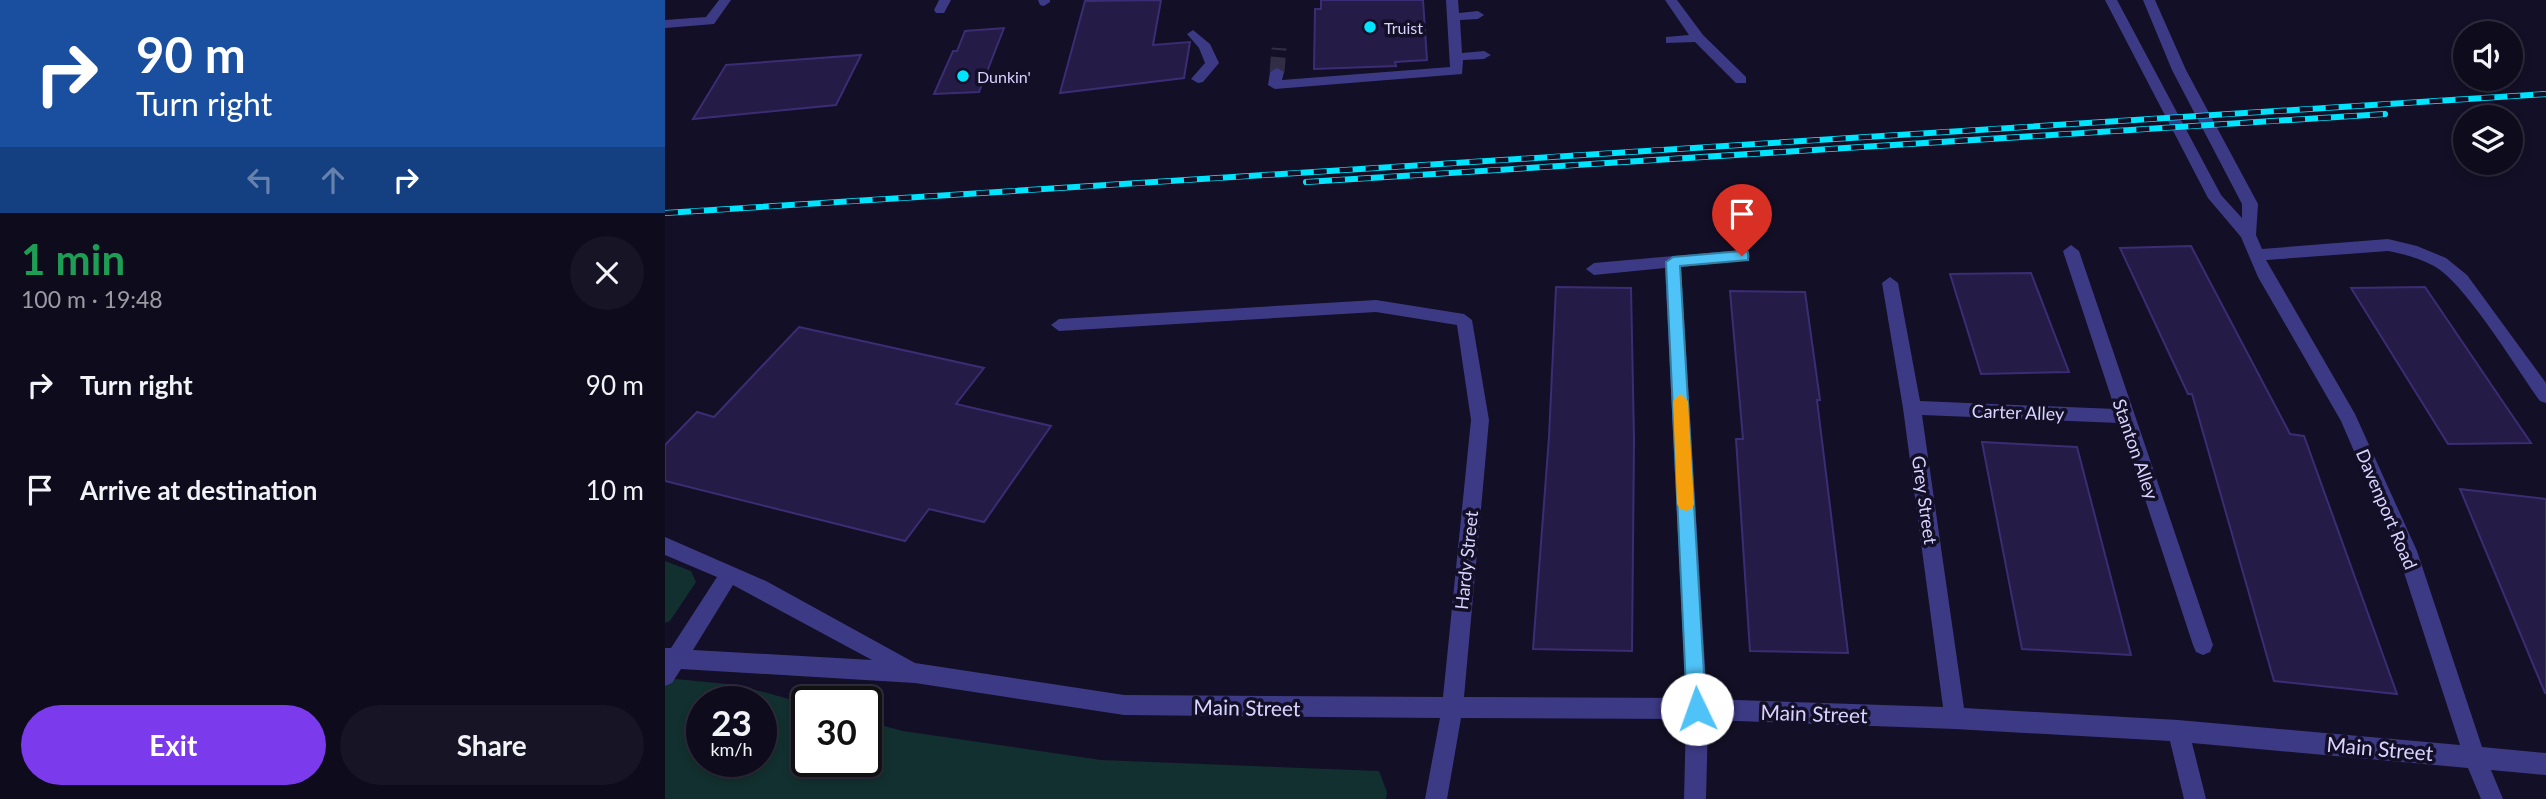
<!DOCTYPE html>
<meta charset="utf-8">
<style>
:root{--surface:#0e0b1c;--page:#171425;--text:#f1f3f6;--muted:#9b9ba3;--line:#2e2b3b;--accent:#7c3aed}
body{margin:0;font-family:Lato,sans-serif;background:var(--page);color:var(--text);height:100vh;display:flex;flex-direction:column;font-size:26px;white-space:nowrap}
*{box-sizing:border-box;margin:0}
p{font-size:23px;color:var(--muted)}
.icon{flex:none;width:38px;height:38px;fill:none;stroke:currentColor;stroke-width:2;stroke-linecap:round;stroke-linejoin:round}
.map{position:relative;flex:1;overflow:hidden}
.drawer{display:flex;flex-direction:column;background:var(--surface);width:665px}
.drawer>*{flex:none}
.hud{background:#1a4fa0;color:#fff;overflow:hidden}
.tools{position:absolute;left:1788px;top:21px;display:grid;gap:14px}
.tools a{display:grid;place-items:center;width:70px;height:70px;border-radius:50%;background:var(--surface);box-shadow:0 4px 10px #0003,0 0 0 2px var(--line);font-size:35px}
.speed{position:absolute;left:21px;top:686px;display:flex;gap:14px;font-size:35px;font-weight:700;text-align:center}
.speed>*{display:grid;place-content:center;width:91px;height:91px;border-radius:50%;background:var(--surface);box-shadow:0 4px 10px #0003,0 0 0 2px var(--line);line-height:1}
.speed small{font-size:18px;font-weight:400}
.speed .limit{border:4px solid #111;border-radius:10px;background:#fff;color:#111}
.pin{position:absolute;display:grid;place-items:center;width:60px;height:60px;color:#fff;margin:-72px -30px;border-radius:50% 50% 50% 0;rotate:-45deg;box-shadow:0 0 7px #0007}
.pin .icon{rotate:45deg}
.me{position:absolute;width:77px;margin:-38px;rotate:357deg;stroke-linejoin:round;filter:drop-shadow(0 0 5px #0008)}
.turn{display:flex;align-items:center;gap:24px;height:147px;padding:0 21px;font-size:32px}
.turn .icon{width:91px;height:91px;stroke-width:2.5}
.turn b{display:block;font-size:49px;line-height:60px}
.lanes{display:flex;align-items:center;height:66px;padding:0 21px;background:#0003;justify-content:center;gap:35px;direction:ltr}
.lanes .off{opacity:.35}
.round{display:grid;place-items:center;flex:none;width:74px;height:74px;border-radius:37px;background:var(--page)}
.headline{display:flex;align-items:center;justify-content:space-between;height:119px;padding:0 21px}
h1{font-size:42px;font-weight:700;line-height:52px;color:#1e9e55}
.primary-button{display:flex;gap:14px;margin-top:auto;padding:14px 21px}
.primary-button a{flex:1;height:80px;border-radius:42px;background:var(--accent);color:#fff;font-size:28px;font-weight:700;line-height:80px;text-align:center}
.primary-button a+a{background:var(--page);color:var(--text)}
ul{padding:0;list-style:none}
li{display:flex;align-items:center;gap:21px;height:105px;padding:0 21px}
li div{flex:1}
li b{display:block;font-size:26px}
li em{font-style:normal}
main{display:flex;flex:1;min-height:0}
.map>svg:first-child{display:block}
</style>
<main>
<section class="drawer">
<div class="hud">
<div class="turn"><svg class="icon" aria-label="right" viewBox="0 0 24 24"><path d="M7 20v-9h11M14 6l5 5-5 5"/></svg><div><b>90 m</b>Turn right</div></div>
<div class="lanes"><svg class="icon off" aria-label="left" viewBox="0 0 24 24"><path d="M17 20v-9H6M10 6l-5 5 5 5"/></svg><svg class="icon off" aria-label="ahead" viewBox="0 0 24 24"><path d="M12 20V5M6 11l6-6 6 6"/></svg><svg class="icon" aria-label="right" viewBox="0 0 24 24"><path d="M7 20v-9h11M14 6l5 5-5 5"/></svg></div>
</div>
<div class="headline"><div><h1>1 min</h1><p>100 m · 19:48</p></div><a class="round"><svg class="icon" aria-label="close" viewBox="0 0 24 24"><path d="M6 6l12 12M18 6L6 18"/></svg></a></div>
<ul>
<li><svg class="icon" aria-label="right" viewBox="0 0 24 24"><path d="M7 20v-9h11M14 6l5 5-5 5"/></svg><div><b>Turn right</b></div><em>90 m</em></li>
<li><svg class="icon" aria-label="arrive" viewBox="0 0 24 24"><path d="M6 21V4h12l-3 4 3 4H6"/></svg><div><b>Arrive at destination</b></div><em>10 m</em></li>
</ul>
<div class="primary-button"><a>Exit</a><a>Share</a></div>
</section>
<div class="map">
<svg width="1881" height="799" viewBox="0 0 1881 799">
<rect width="100%" height="100%" fill="#130f26"/>
<path fill="#12302f" fill-rule="evenodd" d="M0 561 26 571 31 582 5 621 0 623Z
M0 678 73 685 142 704V761H201V721L238 731 436 760 714 771 722 792 721 799H0ZM37 702H96V761H37Z"/>
<path fill="#241b47" stroke="#3b2d73" stroke-width="2" d="M496 0 488 45 525 42 519 78 395 93 420 1Z
M656 0H758L762 60 730 62 731 66 649 69 650 9H656Z
M339 28 314 92 269 94 288 51H292L300 31Z
M196 55 171 105 28 119 61 65Z
M1526 246 1625 434 1639 436 1732 694 1609 681 1527 394H1523L1455 248Z
M1366 273 1404 372 1316 374 1285 274Z
M891 287 966 288 969 439 967 651 868 649 884 437Z
M1760 287 1838 402 1866 443 1783 444 1686 288Z
M1065 291 1140 292 1155 400H1152L1183 653 1085 651 1071 439H1078Z
M134 327 319 368 291 404 386 426 319 522 264 509 240 541 0 481V445L32 412 49 417Z
M1317 442 1412 447 1466 655 1357 649Z
M1795 489 1881 499V693H1880Z"/>
<g fill="none" stroke-linecap="round" stroke-linejoin="round">
<path stroke="#312d47" stroke-width="15" stroke-dasharray="15 7" stroke-linecap="butt" d="M612 72 614 48"/>
<path fill="#3d3a85" fill-rule="evenodd" d="M54 0H66L49 24 0 28V20L41 17Z
M274 0H286L279 13H271L269 10Z
M373 0H385V2L379 6 375 5Z
M781 0H793L794 13 813 11 819 15 813 19 795 20 797 53 819 51 826 55 819 59 798 60 797 74 610 89 603 85 605 72 612 68 619 72 617 80 785 67Z
M1000 0H1012L1038 35 1081 77V83H1071L1030 42 1001 43V37L1024 35Z
M1440 0H1452L1556 195 1577 218V204L1507 70 1478 0H1490L1521 70 1593 204 1591 235 1597 249 1723 239 1752 246 1781 258 1802 275 1881 383V403L1875 401C1851 368 1801 284 1769 266 1755 258 1738 254 1723 251L1601 260 1690 414 1752 551 1817 747 1881 753V775L1826 770 1838 799H1816L1803 768 1527 743 1541 799H1519L1505 741 1290 729 1043 720 1041 799H1019L1021 719 796 718 782 799H760L775 718 459 715 250 683 16 669 7 683 0 686V648H6L52 577 0 555V537L101 581 250 663 459 695 778 697 806 420 792 325 711 312 394 331 386 325 394 319 711 300 799 314 807 320 824 420 799 697 1021 698 1000 268 929 275 921 269 929 263 1077 250 1083 252 1085 256 1083 260 1016 267 1042 699 1278 707 1238 408 1217 283 1225 277 1233 283 1255 401 1450 409 1398 251 1406 245 1414 251 1548 645 1545 652 1538 655 1531 652 1528 645 1455 423 1257 415 1299 708 1513 720 1795 745 1732 551 1676 421 1593 277 1576 237 1543 198ZM68 585 207 660 28 650Z
M528 30 545 44 554 63 538 82 533 83 526 79 540 63 534 48 522 34Z"/>
<g stroke="#00e5ff" stroke-width="6">
<path id="rail" d="M641 182 1720 114
M0 213 1881 94"/>
</g>
<use href="#rail" stroke="#130f26" stroke-width="4.5" stroke-dasharray="13" stroke-linecap="butt"/>
</g>
<path fill="#4fc3f7" stroke="#337fa1" stroke-width="2" d="M1077 251 1083 252V260L1015 266 1041 709 1039 715 1032 718 1025 715 1022 709 1001 262 1008 257Z"/>
<path fill="#f59e0b" d="M1015 394 1023 401 1029 504 1027 509 1021 511 1015 509 1012 504 1008 401Z"/>
<g fill="#00e5ff" stroke="#130f26" stroke-width="2.5">
<circle cx="705" cy="27" r="7"/>
<circle cx="298" cy="76" r="7"/>
</g>
<g text-anchor="middle" dominant-baseline="central" stroke-width="7" stroke-linejoin="round" paint-order="stroke">
<g font-size="16" fill="#d9d4ff" stroke="#130f26" text-anchor="start">
<text x="719" y="27">Truist</text>
<text x="312" y="76">Dunkin'</text>
</g>
<g font-size="18" fill="#d9d4ff" stroke="#130f26">
<text transform="translate(1353 412) rotate(2)">Carter Alley</text>
<text transform="translate(1471 449) rotate(71)">Stanton Alley</text>
<text transform="translate(1260 500) rotate(82)">Grey Street</text>
<text transform="translate(1722 509) rotate(67)">Davenport Road</text>
<text transform="translate(801 560) rotate(-84)">Hardy Street</text>
</g>
<g font-size="21" fill="#d9d4ff" stroke="#130f26">
<text transform="translate(582 707) rotate(1)">Main Street</text>
<text transform="translate(1149 713) rotate(2)">Main Street</text>
<text transform="translate(1715 748) rotate(5)">Main Street</text>
</g>
</g>
</svg>
<div class="tools">
<a><svg class="icon" aria-label="sound" viewBox="0 0 24 24"><path d="M4 9h4l5-4v14l-5-4H4zM17 9q2 3 0 6"/></svg></a>
<a><svg class="icon" aria-label="layers" viewBox="0 0 24 24"><path d="M12 4l9 5-9 5-9-5zM3 14l9 5 9-5"/></svg></a>
</div>
<div class="speed"><div>23<small>km/h</small></div><div class="limit">30</div></div>
<div class="pin" style="left:1077px;top:256px;background:#d93025"><svg class="icon" aria-label="arrive" viewBox="0 0 24 24"><path d="M6 21V4h12l-3 4 3 4H6"/></svg></div>
<svg class="me" style="left:1032px;top:709px" viewBox="-20 -20 40 40"><circle r="19" fill="#fff"/><path d="M0-13L10 11 0 6-10 11z" fill="#4fc3f7"/></svg>
</div>
</main>
